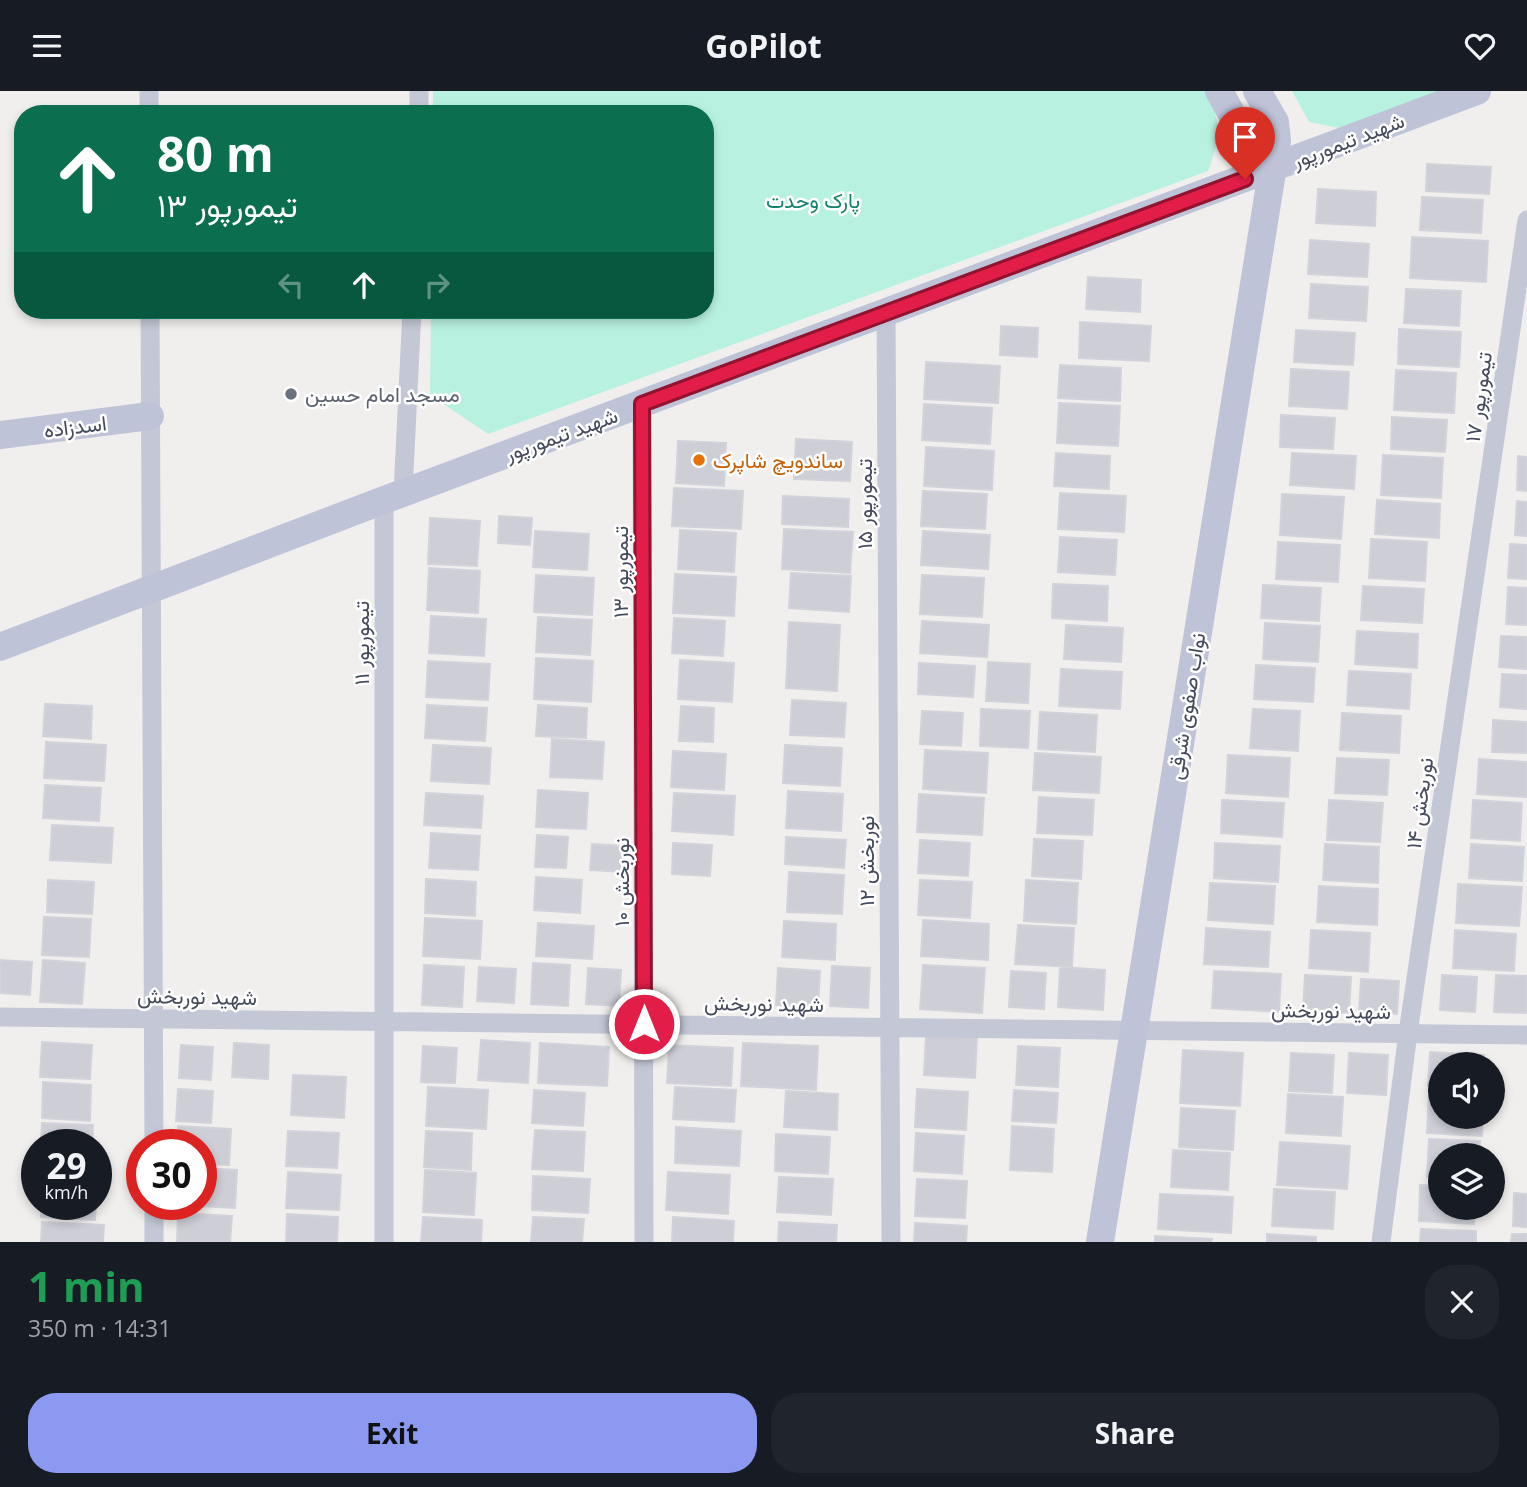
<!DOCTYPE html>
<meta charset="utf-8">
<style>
:root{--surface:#171b24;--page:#20242c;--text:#f1f3f6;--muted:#9ea1a6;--accent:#8b99f1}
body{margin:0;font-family:"Open Sans",Vazirmatn,sans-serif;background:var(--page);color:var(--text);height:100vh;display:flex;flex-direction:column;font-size:26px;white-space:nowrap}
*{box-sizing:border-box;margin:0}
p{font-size:23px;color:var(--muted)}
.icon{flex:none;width:38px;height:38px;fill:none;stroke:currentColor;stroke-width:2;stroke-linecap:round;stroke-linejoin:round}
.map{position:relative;height:1151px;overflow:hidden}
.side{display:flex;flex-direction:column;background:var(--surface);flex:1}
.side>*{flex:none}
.hud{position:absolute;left:14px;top:14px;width:700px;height:214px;border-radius:28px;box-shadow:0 4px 10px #0003;background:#0b6e4f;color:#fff;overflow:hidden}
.buttons{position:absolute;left:1428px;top:961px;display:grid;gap:14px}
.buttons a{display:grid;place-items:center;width:77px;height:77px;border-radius:50%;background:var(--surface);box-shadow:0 4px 10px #0003;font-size:35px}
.speed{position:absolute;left:21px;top:1038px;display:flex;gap:14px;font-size:35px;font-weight:700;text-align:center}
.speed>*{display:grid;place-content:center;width:91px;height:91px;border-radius:50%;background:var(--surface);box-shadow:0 4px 10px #0003;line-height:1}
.speed small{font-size:18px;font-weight:400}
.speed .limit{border:10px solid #d22;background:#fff;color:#111}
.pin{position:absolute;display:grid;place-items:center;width:60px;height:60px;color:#fff;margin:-72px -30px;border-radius:50% 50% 50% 0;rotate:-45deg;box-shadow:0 0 7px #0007}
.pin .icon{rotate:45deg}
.me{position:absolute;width:77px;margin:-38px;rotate:0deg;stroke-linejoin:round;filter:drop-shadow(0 0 5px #0008)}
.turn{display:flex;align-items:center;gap:24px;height:147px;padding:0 28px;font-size:32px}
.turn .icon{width:91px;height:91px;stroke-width:2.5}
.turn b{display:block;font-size:49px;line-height:60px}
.lanes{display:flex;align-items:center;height:66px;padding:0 28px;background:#0003;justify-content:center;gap:35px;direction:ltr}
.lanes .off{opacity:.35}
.round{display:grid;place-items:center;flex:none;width:74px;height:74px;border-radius:28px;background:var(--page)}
.overview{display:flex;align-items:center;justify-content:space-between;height:119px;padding:0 28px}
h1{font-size:42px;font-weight:700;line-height:52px;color:#1e9e55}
.cta{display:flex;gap:14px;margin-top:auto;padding:14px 28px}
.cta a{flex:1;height:80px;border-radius:28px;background:var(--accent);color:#111;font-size:28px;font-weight:700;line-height:80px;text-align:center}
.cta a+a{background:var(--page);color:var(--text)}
header{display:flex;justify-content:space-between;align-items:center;height:91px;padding:0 28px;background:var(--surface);font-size:32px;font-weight:700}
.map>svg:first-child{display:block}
</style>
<header><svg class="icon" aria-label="menu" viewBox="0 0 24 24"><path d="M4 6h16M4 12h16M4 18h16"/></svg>GoPilot<svg class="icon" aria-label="heart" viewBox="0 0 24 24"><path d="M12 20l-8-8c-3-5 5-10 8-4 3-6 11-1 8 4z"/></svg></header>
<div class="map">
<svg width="1527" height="1151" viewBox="0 0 1527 1151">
<rect width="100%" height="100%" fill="#f1efee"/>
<path fill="#b9f1e1" d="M433 0H1205C1223 26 1219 53 1208 80L488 343 430 304 431 219H705V23H433Z
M1292 0H1439L1344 38 1309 31Z"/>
<path fill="#cdced6" stroke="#d2d2da" stroke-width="2" d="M1427 73 1491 76 1489 103 1426 100Z
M1318 98 1376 101 1375 135 1316 132Z
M1422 106 1483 109 1481 142 1420 139Z
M1412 146 1488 150 1486 191 1410 187Z
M1310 149 1369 153 1367 186 1308 183Z
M1088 186 1141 189 1140 221 1086 218Z
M1311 193 1368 196 1366 230 1309 227Z
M1406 198 1461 200 1459 235 1404 232Z
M1080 231 1151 235 1149 270 1079 267Z
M1001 235 1038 237 1037 266 1000 264Z
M1399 238 1461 241 1459 276 1398 273Z
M1296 239 1355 242 1353 274 1294 271Z
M926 271 1000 275 998 312 924 308Z
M1060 274 1121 277 1120 310 1058 307Z
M1291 278 1349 281 1347 318 1289 315Z
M1396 279 1456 282 1454 322 1394 319Z
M1059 312 1120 315 1118 355 1057 352Z
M924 313 992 317 990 353 922 349Z
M1281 324 1335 327 1333 358 1280 356Z
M1392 326 1447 329 1445 361 1391 358Z
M796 348 852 351 850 390 794 388Z
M678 350 726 352 724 395 676 392Z
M926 356 994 360 992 399 924 395Z
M1056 362 1110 365 1109 398 1054 395Z
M1292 362 1356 365 1354 398 1290 394Z
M1383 364 1443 367 1441 407 1381 404Z
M1518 365 1527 366V400L1517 399Z
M674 397 743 400 741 438 672 435Z
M923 400 987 403 985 438 921 435Z
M1060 402 1126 405 1124 441 1058 438Z
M1282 403 1344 406 1341 448 1280 444Z
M783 405 849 408 848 436 782 433Z
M1377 409 1440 413 1439 447 1375 443Z
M1517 410 1527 411V445L1515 444Z
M499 425 532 427 530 454 498 452Z
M430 427 480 430 477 475 428 473Z
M784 438 853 441 850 482 782 478Z
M680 439 736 442 734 481 678 478Z
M535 440 589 443 587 479 533 476Z
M923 440 990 444 988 478 921 474Z
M1060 446 1117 449 1115 484 1058 481Z
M1371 448 1427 451 1425 490 1369 487Z
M1278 451 1340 454 1338 491 1276 488Z
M1510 453 1527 454V488L1508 487Z
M429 477 480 480 478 522 427 519Z
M791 482 851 485 849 521 789 517Z
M675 483 736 486 734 525 673 522Z
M536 484 594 487 592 524 534 521Z
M922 484 984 487 982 526 920 523Z
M1053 493 1108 495 1107 530 1052 527Z
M1263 494 1321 497 1319 530 1261 527Z
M1363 495 1424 498 1422 532 1361 529Z
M1508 496 1527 497V534L1506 533Z
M431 525 486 528 484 565 429 562Z
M538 526 592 529 590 564 536 561Z
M674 527 725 530 723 565 672 562Z
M922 530 989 534 987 566 920 562Z
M789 531 840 534 837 600 786 597Z
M1265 532 1320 535 1318 571 1263 568Z
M1066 534 1123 537 1121 571 1064 568Z
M1357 540 1418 543 1417 577 1355 573Z
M1501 545 1527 546V578L1499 576Z
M536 567 593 570 591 611 534 608Z
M680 569 734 572 732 611 678 608Z
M428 570 490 573 488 609 426 606Z
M988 571 1030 573 1028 612 986 610Z
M919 572 975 575 973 606 918 603Z
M1256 574 1315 577 1313 611 1254 608Z
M1061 578 1122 581 1120 618 1059 615Z
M1349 580 1411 583 1409 618 1347 614Z
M1502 583 1527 584V618L1500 616Z
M792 609 846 612 844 646 790 644Z
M45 613 92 615 91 648 43 645Z
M427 614 487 617 485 650 425 647Z
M538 614 587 617 586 647 536 645Z
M681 615 714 617 713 651 679 650Z
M981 618 1030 620 1028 657 980 655Z
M1253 618 1300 620 1298 660 1250 657Z
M922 620 963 622 961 655 920 653Z
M1040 621 1097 624 1095 661 1038 658Z
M1342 622 1401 625 1399 662 1340 659Z
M1493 629 1527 631V662L1492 661Z
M552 648 604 651 602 688 550 686Z
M46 651 106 654 104 690 44 687Z
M433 654 491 657 489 693 431 690Z
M785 654 842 657 840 695 783 692Z
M925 659 988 662 986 702 923 698Z
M673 660 726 663 724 699 671 696Z
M1035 662 1101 666 1099 702 1033 699Z
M1228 664 1290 667 1288 706 1226 702Z
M1337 667 1389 669 1387 704 1335 702Z
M1479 668 1527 671V706L1477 703Z
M45 694 101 697 99 730 43 727Z
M538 699 588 702 586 738 536 736Z
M788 700 843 703 841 740 786 737Z
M426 702 483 705 481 737 424 734Z
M674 702 735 705 733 744 672 740Z
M919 703 984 707 982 744 917 741Z
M1039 706 1094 709 1092 744 1037 742Z
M1222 709 1284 712 1282 746 1221 742Z
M1329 709 1383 712 1380 751 1327 749Z
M1473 709 1522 712 1520 750 1471 747Z
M52 734 113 737 111 772 50 769Z
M431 742 480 745 478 779 429 777Z
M537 744 568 746 566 777 535 776Z
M786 746 846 749 844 777 785 773Z
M1034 748 1083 750 1081 788 1032 785Z
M920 749 970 752 968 785 918 782Z
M673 752 712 754 710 785 672 783Z
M1215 752 1280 755 1278 791 1214 787Z
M592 753 625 755 624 781 590 779Z
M1325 753 1379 756 1378 792 1323 789Z
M1471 753 1524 756 1522 790 1469 787Z
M789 781 844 784 842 823 787 821Z
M536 786 582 789 580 822 534 819Z
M426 788 476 791 475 825 425 822Z
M48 789 94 791 92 823 47 821Z
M920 789 972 791 970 827 918 824Z
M1026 789 1078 792 1076 833 1024 830Z
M1210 792 1275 795 1273 833 1208 829Z
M1458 793 1522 796 1519 835 1456 832Z
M1319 795 1378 798 1377 834 1317 831Z
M44 826 91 828 89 866 42 864Z
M425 827 482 830 480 868 423 865Z
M923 829 989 833 988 869 921 865Z
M784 830 836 833 835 869 782 866Z
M538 832 594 835 592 868 536 865Z
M1018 834 1074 837 1072 876 1015 873Z
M1206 837 1270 841 1268 876 1204 873Z
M1311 839 1370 842 1368 881 1309 877Z
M1455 839 1516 843 1514 880 1453 877Z
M0 869 32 871 30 904 0 902Z
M43 869 85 872 82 913 40 911Z
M533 872 570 874 568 915 531 913Z
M424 874 464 876 462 916 422 914Z
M923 874 985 877 982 922 920 918Z
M832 875 870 877 868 917 830 915Z
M479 876 516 878 514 912 477 910Z
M1060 876 1105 879 1103 919 1058 916Z
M588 877 621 879 619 915 586 913Z
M778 877 820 880 818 916 776 914Z
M1011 880 1046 882 1044 918 1009 916Z
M1214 880 1281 883 1279 921 1212 917Z
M1305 884 1351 886 1349 922 1303 920Z
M1442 884 1477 886 1475 921 1440 919Z
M1496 884 1527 885V922L1494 921Z
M1361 888 1399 890 1397 923 1359 921Z
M926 944 977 946 975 987 924 984Z
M481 949 530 952 528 992 478 989Z
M42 951 92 954 90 988 40 986Z
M234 952 269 954 268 988 232 986Z
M540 952 609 956 607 995 538 992Z
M743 952 818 955 816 999 741 995Z
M181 954 213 956 211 989 179 987Z
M669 954 733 957 731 995 667 992Z
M423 955 457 957 455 992 421 991Z
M1018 955 1060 957 1058 996 1016 994Z
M1183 959 1243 962 1240 1015 1180 1012Z
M1430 961 1484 964 1483 973H1440V995H1428Z
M1291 962 1334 964 1332 1002 1289 1000Z
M1349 962 1388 964 1386 1004 1347 1002Z
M293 984 346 986 344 1027 291 1024Z
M43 991 91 994 90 1030 42 1027Z
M428 996 488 999 486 1038 426 1035Z
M675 996 736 999 734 1031 673 1028Z
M178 998 213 1000 211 1032 176 1030Z
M917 998 968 1001 966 1039 915 1036Z
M534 999 585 1002 583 1035 532 1032Z
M1014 999 1058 1002 1056 1032 1012 1030Z
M786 1000 838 1003 837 1039 784 1036Z
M1429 1002H1440V1026H1483L1482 1045 1427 1042Z
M1288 1003 1343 1006 1341 1045 1286 1042Z
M1181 1017 1235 1020 1233 1059 1179 1056Z
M42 1032 93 1034 92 1054H41Z
M178 1035 231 1038 229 1074 201 1073V1054H178Z
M1012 1035 1054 1038 1052 1081 1010 1079Z
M676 1036 741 1040 739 1075 675 1072Z
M535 1039 585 1041 583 1080 532 1078Z
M288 1040 339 1042 337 1077 286 1075Z
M426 1040 472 1042 471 1079 424 1076Z
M916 1042 964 1045 962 1083 914 1080Z
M776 1043 830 1046 828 1083 775 1080Z
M1429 1048 1480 1050 1479 1064H1440V1086H1427Z
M1280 1051 1350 1055 1347 1098 1277 1094Z
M1173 1059 1230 1062 1228 1099 1171 1096Z
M201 1077 237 1079 235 1117 181 1114 201 1113Z
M425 1079 476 1082 474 1124 423 1121Z
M288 1081 341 1084 339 1119 286 1117Z
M668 1081 730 1084 728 1123 666 1119Z
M533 1085 590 1088 588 1122 532 1119Z
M779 1086 833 1088 831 1124 777 1121Z
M917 1088 967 1090 965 1127 915 1125Z
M1420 1094 1440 1095V1116H1475L1474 1133 1419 1130Z
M1274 1098 1335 1101 1333 1138 1272 1135Z
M1514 1102 1527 1103V1136L1513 1135Z
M1160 1103 1233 1106 1231 1142 1158 1138Z
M41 1113H96L95 1129 41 1126Z
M178 1122 232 1125 230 1151H177Z
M287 1123 338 1126 337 1151H286Z
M423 1126 482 1129 481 1151H421Z
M533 1126 584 1128 582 1151H531Z
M673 1126 734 1130 733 1151H672Z
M42 1131 104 1134 103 1151H41Z
M779 1131 837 1134 836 1151H778Z
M915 1132 967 1135 966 1151H914Z
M1421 1138 1476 1140V1151H1420Z
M1267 1143 1316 1146V1151H1267Z
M1512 1143H1527V1151H1511Z
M1155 1145 1212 1148 1211 1151H1155Z"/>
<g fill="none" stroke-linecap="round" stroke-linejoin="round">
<path stroke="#c4c8d6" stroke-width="19" d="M149 0V23
M419 23V0
M150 219 154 1054
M886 222 891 1151
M642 313 644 1151
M403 402 412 219
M384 409V1151
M0 926 1527 944
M154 1113V1151
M1381 1151 1408 942 1527 129"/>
<path stroke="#bfc3d8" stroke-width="28" d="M1219 0 1245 47 1271 78
M0 344 150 325
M0 556 384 409 1477 0
M1100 1151 1277 50 1275 31 1257 0"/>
</g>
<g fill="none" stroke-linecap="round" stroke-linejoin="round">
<g stroke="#92132f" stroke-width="18">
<path id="route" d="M644 933 642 313 1245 88"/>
</g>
<use href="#route" stroke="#e11d48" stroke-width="12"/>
</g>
<circle fill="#6b7280" stroke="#fff" stroke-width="2.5" cx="291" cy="303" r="7"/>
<circle fill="#e8710a" stroke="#fff" stroke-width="2.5" cx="699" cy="369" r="7"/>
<g text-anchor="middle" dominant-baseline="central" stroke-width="5" stroke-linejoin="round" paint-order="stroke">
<g font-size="21" fill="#454a5c" stroke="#fff">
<text transform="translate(1348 49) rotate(-21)">شهید تیمورپور</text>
<text transform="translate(1478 306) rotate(-82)">تیمورپور ۱۷</text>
<text transform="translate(75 335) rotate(-7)">اسدزاده</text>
<text transform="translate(561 343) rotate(-20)">شهید تیمورپور</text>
<text transform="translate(864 413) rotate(-90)">تیمورپور ۱۵</text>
<text transform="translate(620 481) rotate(-90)">تیمورپور ۱۳</text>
<text transform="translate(361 552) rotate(-90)">تیمورپور ۱۱</text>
<text transform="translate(1186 615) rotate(-81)">نواب صفوی شرقی</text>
<text transform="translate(1419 712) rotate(-82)">نوربخش ۱۴</text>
<text transform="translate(866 770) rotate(-90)">نوربخش ۱۲</text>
<text transform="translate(621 791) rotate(-90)">نوربخش ۱۰</text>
<text transform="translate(197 905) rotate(1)">شهید نوربخش</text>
<text transform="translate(764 912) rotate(1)">شهید نوربخش</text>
<text transform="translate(1331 919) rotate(1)">شهید نوربخش</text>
</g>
<g font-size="21" fill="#12826d" stroke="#fff">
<text x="813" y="109">پارک وحدت</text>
</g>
<g font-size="21" fill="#5b616d" stroke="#fff" text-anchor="start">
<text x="305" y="303">مسجد امام حسین</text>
</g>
<g font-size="21" fill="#c56008" stroke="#fff" text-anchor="start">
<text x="713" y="369">ساندویچ شاپرک</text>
</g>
</g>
</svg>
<div class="buttons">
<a><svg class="icon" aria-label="sound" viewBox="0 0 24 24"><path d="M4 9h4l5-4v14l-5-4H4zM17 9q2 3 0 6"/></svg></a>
<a><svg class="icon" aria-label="layers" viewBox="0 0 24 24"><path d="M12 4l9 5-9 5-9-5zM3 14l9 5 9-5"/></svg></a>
</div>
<div class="speed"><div>29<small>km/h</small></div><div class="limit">30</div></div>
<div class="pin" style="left:1245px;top:88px;background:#d93025"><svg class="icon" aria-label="arrive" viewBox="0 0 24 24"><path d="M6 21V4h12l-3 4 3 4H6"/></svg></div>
<svg class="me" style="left:644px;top:933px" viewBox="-20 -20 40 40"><circle r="17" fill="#e11d48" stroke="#fff" stroke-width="3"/><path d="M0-11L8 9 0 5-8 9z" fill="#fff"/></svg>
<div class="hud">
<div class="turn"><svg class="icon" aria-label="ahead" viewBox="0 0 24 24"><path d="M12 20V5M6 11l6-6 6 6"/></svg><div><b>80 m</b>تیمورپور ۱۳</div></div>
<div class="lanes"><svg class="icon off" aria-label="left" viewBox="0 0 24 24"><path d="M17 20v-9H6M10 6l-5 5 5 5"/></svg><svg class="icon" aria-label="ahead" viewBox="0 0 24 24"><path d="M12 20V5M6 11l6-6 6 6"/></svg><svg class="icon off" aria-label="right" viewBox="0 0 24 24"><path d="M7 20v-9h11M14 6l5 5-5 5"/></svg></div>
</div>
</div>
<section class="side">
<div class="overview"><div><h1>1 min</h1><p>350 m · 14:31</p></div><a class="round"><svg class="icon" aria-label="close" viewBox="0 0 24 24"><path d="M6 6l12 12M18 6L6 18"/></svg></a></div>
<div class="cta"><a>Exit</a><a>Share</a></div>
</section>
